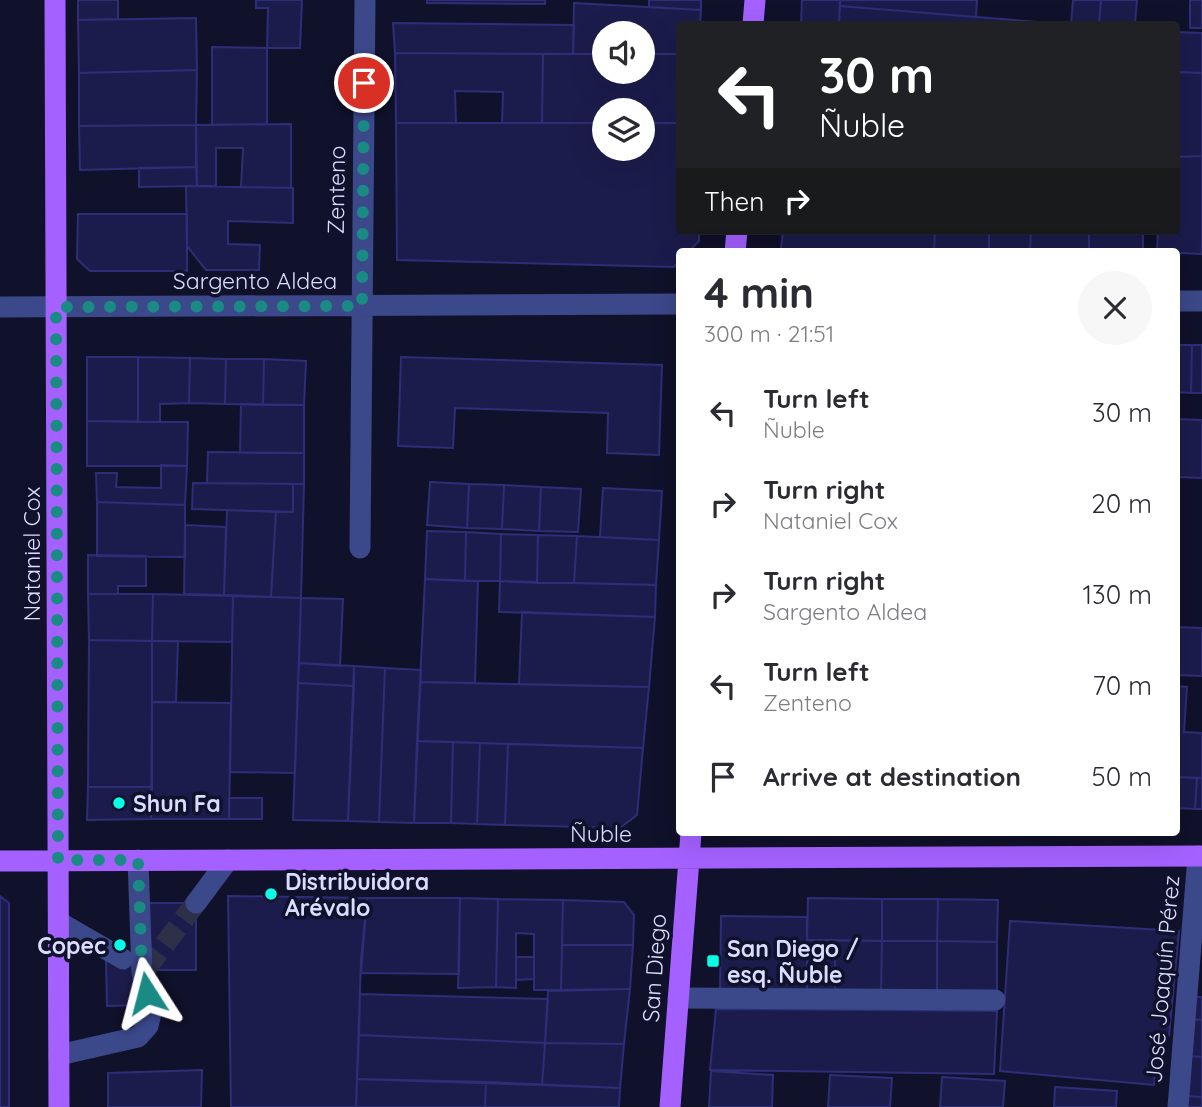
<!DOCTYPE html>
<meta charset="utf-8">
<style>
:root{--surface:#fff;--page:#f7f7f7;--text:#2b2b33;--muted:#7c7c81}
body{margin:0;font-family:Quicksand,sans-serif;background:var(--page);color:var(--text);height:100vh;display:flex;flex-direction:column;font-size:26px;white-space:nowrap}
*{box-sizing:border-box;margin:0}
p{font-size:23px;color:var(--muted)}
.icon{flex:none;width:38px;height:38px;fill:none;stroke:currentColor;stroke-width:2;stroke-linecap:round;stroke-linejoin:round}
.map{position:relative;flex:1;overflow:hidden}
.drawer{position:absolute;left:676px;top:248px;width:504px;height:588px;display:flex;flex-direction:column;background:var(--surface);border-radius:7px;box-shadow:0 7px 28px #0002}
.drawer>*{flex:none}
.top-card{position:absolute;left:676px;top:21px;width:504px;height:214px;border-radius:7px;box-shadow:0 7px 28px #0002;background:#202124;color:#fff;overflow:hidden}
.controls{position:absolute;left:592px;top:21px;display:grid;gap:14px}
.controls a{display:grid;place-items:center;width:63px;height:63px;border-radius:50%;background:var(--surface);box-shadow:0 7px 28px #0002;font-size:35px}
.pin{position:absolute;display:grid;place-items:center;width:60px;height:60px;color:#fff;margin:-30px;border:4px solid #fff;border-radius:50%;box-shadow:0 2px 7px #0007}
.me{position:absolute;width:77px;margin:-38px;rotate:351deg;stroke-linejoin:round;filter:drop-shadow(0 0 5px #0008)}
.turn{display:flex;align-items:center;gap:24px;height:147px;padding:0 28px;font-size:32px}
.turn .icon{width:91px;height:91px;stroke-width:2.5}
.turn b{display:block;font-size:49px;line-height:60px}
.then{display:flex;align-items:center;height:66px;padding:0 28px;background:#0003;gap:14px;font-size:26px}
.round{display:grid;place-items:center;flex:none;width:74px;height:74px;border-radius:37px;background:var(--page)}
.summary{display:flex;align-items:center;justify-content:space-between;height:119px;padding:0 28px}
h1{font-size:42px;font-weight:700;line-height:52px}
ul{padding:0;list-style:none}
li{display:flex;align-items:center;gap:21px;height:91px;padding:0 28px}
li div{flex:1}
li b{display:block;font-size:26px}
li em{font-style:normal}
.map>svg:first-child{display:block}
</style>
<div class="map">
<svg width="1202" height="1107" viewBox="0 0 1202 1107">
<rect width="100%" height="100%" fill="#10112a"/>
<path fill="#1c1c4c" stroke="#2e2e78" stroke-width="2" d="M78 0H118V19L78 20Z
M256 0H302L300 48H267L268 8H256Z
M427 0H545V4L427 3Z
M649 0H701V10L649 7Z
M802 0H840L839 24H801Z
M840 0H977L976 17 840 6Z
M1073 0H1101L1099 24H1071Z
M1101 0H1137L1135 24H1099Z
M1190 0H1202V28H1190Z
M574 3 701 10 700 24H679V54H642V33H604V54H573Z
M840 6 976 17 1064 24H839Z
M196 18 197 70 79 73 78 20Z
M393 23 574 25 573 54 395 53Z
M1176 32 1202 33V73L1176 72Z
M212 47 267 48V124L212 125Z
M395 53 543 54 542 123H502L503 92 455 91 456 123H396Z
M543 54H604V72H642V54H679V123H642V110H604V123H542Z
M197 70 196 125 79 126V73Z
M1176 72 1202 73V156L1176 157Z
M396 123H604V149H642V123H679V231H699V241L688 252H679V261L674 267 397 260Z
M291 124V188L241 187 243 148H216V186H197L196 125Z
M196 125V167L80 170 79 126Z
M1202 156V254L1157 252 1158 231H1176V157Z
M196 167 197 186 139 187V168Z
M186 186 293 188V223L228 221V244L260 245 259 270H206L187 246Z
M78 214H187V271H90L77 259Z
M783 231H935L934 252 781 249Z
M935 231H989V252H934Z
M989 231H1031L1030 252H989Z
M1031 231H1089V252H1030Z
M1089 231H1143V252H1089Z
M1176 345H1192L1191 393 1176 392Z
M1192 345H1202V393H1191Z
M87 357H138V422L87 421Z
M138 357 190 358 189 403 160 404V422H138Z
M401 357 662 365 659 455 607 453 608 413 455 408 453 448 398 446Z
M190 358 226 359 225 404 189 403Z
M226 359H264L263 405 225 404Z
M264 359 306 361 304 405H263Z
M241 404 304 405V453H240Z
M1176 419 1202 420V478L1176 477Z
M87 421 188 422 187 466H87Z
M208 452 304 453V484L207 483Z
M161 465 187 466 185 505 97 502 96 473H117L116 487 161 488Z
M430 482 469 484 467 528 427 525Z
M193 483 293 484V512L192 509Z
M293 484H304L301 598 271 597 276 512H293Z
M469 484 504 485 502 529 467 528Z
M504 485 541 487 539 531 502 529Z
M541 487 581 489 578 532 539 531Z
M603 488 662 491 659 540 600 537Z
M97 502 185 505V557L97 556Z
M227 510 276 512 271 597 224 595Z
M185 525 226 527 224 595 184 594Z
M427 531 466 532 465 581 425 579Z
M466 532 501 534 500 581H465Z
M501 534 538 535 537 583 500 581Z
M538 535 577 536 574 583H537Z
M577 536 659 540 656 585 574 583Z
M88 555 146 556V586H118V594H88Z
M425 579 478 581 475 683 420 682Z
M500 581 656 585 655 617 499 612Z
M88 594H153L152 641 89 640Z
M153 594 233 596 232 642 152 641Z
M233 596 301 598 295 773 230 772Z
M301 598 343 599 340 666 299 663Z
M522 612 655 617 649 687 519 684Z
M1176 627 1202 628V676L1176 675Z
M89 640 152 641V787H88Z
M152 641H178L176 702H152Z
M299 663 354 666V686L298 683Z
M354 666 385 668 379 822 348 821Z
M385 668 421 670 414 823 379 822Z
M420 682 649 687 643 748 417 741Z
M298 683 354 686 348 821 293 820Z
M1176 686 1187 687 1184 732 1202 733V778L1176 777Z
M152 702 231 703 229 819H151Z
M417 741 453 742 451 823H414Z
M453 742 480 743 477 824 451 823Z
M480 743 508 744 505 825 477 824Z
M508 744 643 748 637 815 620 828 505 825Z
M1176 777 1197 778 1195 809 1176 808Z
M1197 778H1202V809H1195Z
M88 787H152L151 819 87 820Z
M229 798H262V819H229Z
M0 896 9 903V1107H0Z
M228 896 367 898 361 960 356 1107H231Z
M367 898H460L459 974 361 973Z
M460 898 498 899 496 987 458 988Z
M808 898 882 899V941L807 940Z
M498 899 563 900 561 990H534V934L516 933V988L496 987Z
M882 899H938L937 941H882Z
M938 899 998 900 997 942 937 941Z
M563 900 624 902 634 915 633 945H562Z
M147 903H196V970H146Z
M721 916 807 917V993L720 992Z
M1010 921 1179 931 1169 1036 1158 1037 1154 1085 1000 1071Z
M807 940H835V993H807Z
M835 940 882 941 881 993H835Z
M882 941H937V994L881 993Z
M937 941 997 942V994H937Z
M562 945H633L630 989 561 990Z
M516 957H534V979L516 980Z
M141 959 142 1005 107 1006 106 960Z
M630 989 624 1044 545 1043 548 991Z
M360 994 548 999 545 1043 359 1035Z
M1192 997H1202V1020L1191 1019Z
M716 1009 997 1011 994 1074 710 1070Z
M1191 1019 1202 1020V1057L1188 1056Z
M359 1035 545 1043 542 1085 357 1079Z
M545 1043 624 1044 620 1088 542 1085Z
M1188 1056 1202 1057V1097L1184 1096Z
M202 1070 201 1107H108V1073Z
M711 1071 773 1075 772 1107H709Z
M830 1075 892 1078 890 1107H828Z
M942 1077 1005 1081 1003 1107H940Z
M357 1079 486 1082 485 1107H356Z
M486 1082 620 1088 619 1107H485Z
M1055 1087 1117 1091 1116 1107H1054Z
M1184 1096 1202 1097V1107H1183Z"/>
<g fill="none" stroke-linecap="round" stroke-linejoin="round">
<path stroke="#2e304a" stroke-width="21" stroke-dasharray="21 10" stroke-linecap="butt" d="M146 969 196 903"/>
<path stroke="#3b488a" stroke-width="21" d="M1176 301H1202
M0 307 679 304
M360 548 365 0
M196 903 228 860
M59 922 123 959
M678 998 995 1000
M59 1055 138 1037 148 1026 151 1013 142 973 138 860
M1178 1107 1198 856"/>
<path stroke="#a461ff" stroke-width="21" d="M55 0 59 1107
M753 24 755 0
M735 252 737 231
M0 861 1202 856
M670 1107 691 833"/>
</g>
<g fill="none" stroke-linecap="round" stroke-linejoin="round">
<path stroke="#1a8a84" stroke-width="12" stroke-dasharray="0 21.6" d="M147 993 142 973 138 860H58L56 307 362 306 364 83"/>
</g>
<g fill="#06ffe6" stroke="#10112a" stroke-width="2.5">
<circle cx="119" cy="803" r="7"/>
<circle cx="271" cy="894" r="7"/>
<circle cx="120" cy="945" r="7"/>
<rect x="706" y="954" width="14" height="14" rx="3.5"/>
</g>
<g text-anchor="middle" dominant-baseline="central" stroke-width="7" stroke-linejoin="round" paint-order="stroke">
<g font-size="23" fill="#daddff" stroke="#10112a">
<text transform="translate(336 190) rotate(-89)">Zenteno</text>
<text x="255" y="280">Sargento Aldea</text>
<text transform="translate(31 554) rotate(-90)">Nataniel Cox</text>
<text x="601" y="833">Ñuble</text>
<text transform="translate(654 968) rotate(-86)">San Diego</text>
<text transform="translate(1162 979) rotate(-85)">José Joaquín Pérez</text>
</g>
<g font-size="23" font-weight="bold" fill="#daddff" stroke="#10112a" text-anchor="start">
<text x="133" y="803">Shun Fa</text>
<text x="285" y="881">Distribuidora<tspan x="285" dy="26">Arévalo</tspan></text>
<text x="106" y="945" text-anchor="end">Copec</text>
<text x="727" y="948">San Diego /<tspan x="727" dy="26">esq. Ñuble</tspan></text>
</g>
</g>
</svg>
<div class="controls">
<a><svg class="icon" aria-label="sound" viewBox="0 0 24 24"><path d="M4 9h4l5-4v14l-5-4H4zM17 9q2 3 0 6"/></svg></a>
<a><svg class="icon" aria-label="layers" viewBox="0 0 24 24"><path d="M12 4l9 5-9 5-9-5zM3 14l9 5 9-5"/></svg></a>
</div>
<div class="pin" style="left:364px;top:83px;background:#d93025"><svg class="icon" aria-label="arrive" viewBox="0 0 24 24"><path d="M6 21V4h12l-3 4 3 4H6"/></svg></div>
<svg class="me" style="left:147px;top:993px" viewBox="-20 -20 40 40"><path d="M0-17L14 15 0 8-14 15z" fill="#1a8a84" stroke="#fff" stroke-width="4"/></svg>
<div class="top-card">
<div class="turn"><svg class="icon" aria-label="left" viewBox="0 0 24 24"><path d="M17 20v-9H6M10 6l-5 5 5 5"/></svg><div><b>30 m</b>Ñuble</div></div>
<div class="then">Then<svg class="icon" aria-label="right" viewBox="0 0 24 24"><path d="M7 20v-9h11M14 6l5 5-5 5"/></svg></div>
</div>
<section class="drawer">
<div class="summary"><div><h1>4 min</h1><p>300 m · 21:51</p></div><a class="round"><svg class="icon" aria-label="close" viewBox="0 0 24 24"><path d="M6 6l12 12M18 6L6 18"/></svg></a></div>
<ul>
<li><svg class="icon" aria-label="left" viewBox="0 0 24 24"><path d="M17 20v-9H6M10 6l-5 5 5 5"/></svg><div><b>Turn left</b><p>Ñuble</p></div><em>30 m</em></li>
<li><svg class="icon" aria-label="right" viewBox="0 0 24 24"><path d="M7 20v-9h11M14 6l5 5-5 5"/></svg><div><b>Turn right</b><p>Nataniel Cox</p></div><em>20 m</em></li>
<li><svg class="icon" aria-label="right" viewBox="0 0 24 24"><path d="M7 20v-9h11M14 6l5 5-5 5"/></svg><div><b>Turn right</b><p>Sargento Aldea</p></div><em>130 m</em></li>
<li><svg class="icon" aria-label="left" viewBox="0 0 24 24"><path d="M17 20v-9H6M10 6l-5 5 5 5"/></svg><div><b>Turn left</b><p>Zenteno</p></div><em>70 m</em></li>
<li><svg class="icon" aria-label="arrive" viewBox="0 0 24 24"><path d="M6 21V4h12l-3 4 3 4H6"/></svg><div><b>Arrive at destination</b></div><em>50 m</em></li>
</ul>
</section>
</div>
